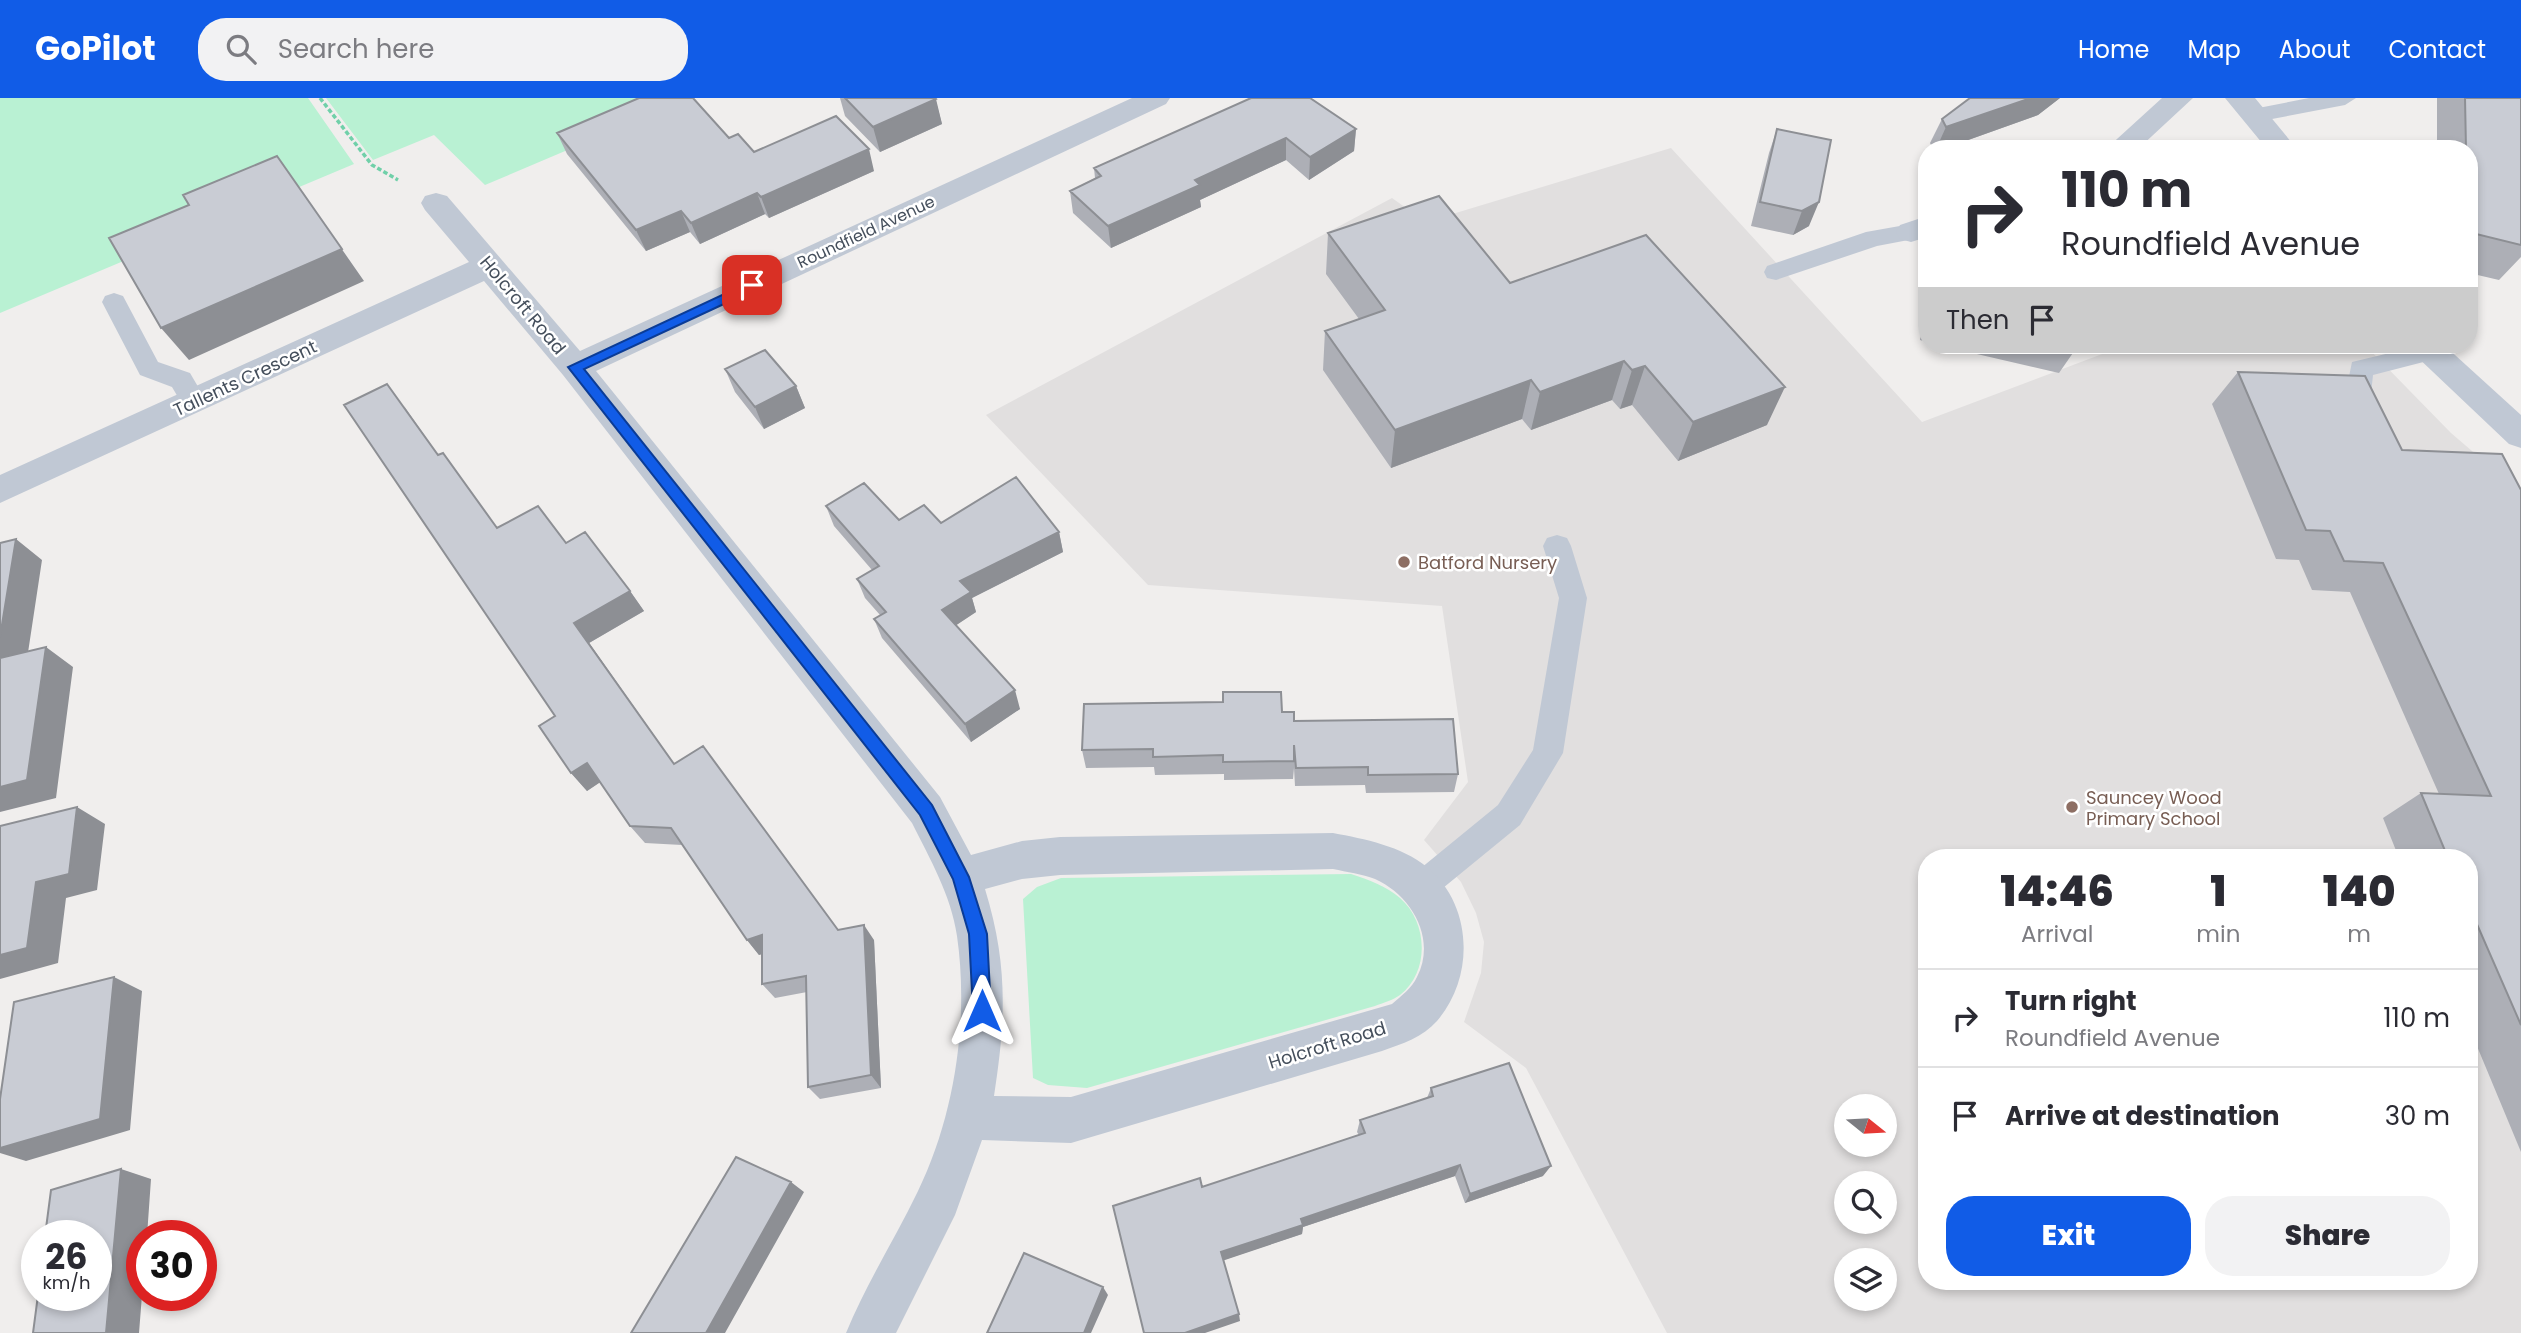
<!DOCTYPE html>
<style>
:root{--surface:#fff;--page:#f2f2f3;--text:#2b2b33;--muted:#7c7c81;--line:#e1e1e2;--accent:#115ce7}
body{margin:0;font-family:Poppins,sans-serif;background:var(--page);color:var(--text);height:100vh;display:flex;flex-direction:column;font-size:26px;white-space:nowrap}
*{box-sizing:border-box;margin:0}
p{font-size:23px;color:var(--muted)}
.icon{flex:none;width:38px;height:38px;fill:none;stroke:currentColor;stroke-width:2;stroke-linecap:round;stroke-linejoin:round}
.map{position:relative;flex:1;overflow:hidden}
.panel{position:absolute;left:1918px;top:751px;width:560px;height:441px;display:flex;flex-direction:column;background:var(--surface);border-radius:28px;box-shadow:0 4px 10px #0003}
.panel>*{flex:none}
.banner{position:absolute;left:1918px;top:42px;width:560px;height:214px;border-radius:28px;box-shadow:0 4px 10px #0003;background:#fff;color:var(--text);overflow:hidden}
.needle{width:46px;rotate:108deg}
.tools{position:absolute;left:1834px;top:996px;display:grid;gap:14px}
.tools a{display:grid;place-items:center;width:63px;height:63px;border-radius:50%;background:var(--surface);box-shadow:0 4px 10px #0003;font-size:35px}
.speed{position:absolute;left:21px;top:1122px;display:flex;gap:14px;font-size:35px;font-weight:700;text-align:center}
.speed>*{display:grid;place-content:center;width:91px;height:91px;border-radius:50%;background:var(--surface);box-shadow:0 4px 10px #0003;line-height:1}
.speed small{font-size:18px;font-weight:400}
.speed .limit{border:10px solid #d22;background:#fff;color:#111}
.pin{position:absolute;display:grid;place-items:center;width:60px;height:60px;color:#fff;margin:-30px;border-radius:14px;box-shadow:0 4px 10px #0006}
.me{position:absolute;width:77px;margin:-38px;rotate:0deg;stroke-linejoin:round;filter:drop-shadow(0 0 5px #0008)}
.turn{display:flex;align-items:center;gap:24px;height:147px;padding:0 28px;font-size:32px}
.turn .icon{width:91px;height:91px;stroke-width:2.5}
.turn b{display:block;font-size:49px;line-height:60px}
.then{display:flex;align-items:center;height:66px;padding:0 28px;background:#0003;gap:14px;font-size:26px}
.eta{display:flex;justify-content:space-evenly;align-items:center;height:119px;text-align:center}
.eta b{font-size:42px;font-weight:800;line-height:49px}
.button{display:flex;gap:14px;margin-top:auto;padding:14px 28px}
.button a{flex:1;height:80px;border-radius:28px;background:var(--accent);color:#fff;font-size:28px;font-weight:800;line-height:80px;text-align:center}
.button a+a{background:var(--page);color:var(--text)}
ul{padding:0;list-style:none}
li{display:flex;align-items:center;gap:21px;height:98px;padding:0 28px;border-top:2px solid var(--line)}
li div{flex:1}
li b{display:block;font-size:26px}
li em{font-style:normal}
header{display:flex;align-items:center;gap:42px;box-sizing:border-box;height:98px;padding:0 35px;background:var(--accent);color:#fff}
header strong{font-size:33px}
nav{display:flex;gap:38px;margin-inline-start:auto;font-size:24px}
.search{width:490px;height:63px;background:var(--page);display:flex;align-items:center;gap:18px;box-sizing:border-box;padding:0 24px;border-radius:28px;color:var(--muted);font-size:26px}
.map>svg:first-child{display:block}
</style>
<header>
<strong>GoPilot</strong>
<div class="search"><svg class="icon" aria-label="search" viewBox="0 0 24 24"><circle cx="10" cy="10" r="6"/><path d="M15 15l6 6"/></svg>Search here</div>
<nav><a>Home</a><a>Map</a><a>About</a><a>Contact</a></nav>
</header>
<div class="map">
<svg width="2521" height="1235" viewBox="0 0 2521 1235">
<rect width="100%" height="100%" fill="#f0eeed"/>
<path fill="#e1dfdf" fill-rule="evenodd" d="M1671 50 1922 324 2126 247H2365L2451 335 2521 395V1235H1667L1526 970 1464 924 1481 875 1484 844 1476 815 1461 784 1424 742 1468 684 1442 508 1148 487 986 317 1392 100 1426 124ZM1927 760H2469V1183H1927ZM1846 1008H1885V1046H1846ZM1846 1085H1885V1124H1846ZM1846 1162H1885V1200H1846Z"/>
<path fill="#b9f1d3" d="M0 0H308L354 66 0 215Z
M326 0H690L485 87 434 37 373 62Z
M1351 776C1369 782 1386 788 1400 800 1428 824 1430 874 1400 897 1393 902 1383 905 1375 908L1087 990 1048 987 1033 980 1023 801 1037 789 1061 780Z"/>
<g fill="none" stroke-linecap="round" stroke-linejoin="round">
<path stroke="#70d0a9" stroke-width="3.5" stroke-dasharray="4.5 2.5" stroke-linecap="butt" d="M320 0 372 67 398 82"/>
<path fill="#c0c8d4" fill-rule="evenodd" d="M2309 0H2356L2345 7 2256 24 2248 22 2245 17 2248 12Z
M1911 126 1919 128 1923 134 1919 140 1877 148 1776 182 1767 180 1764 174 1767 168 1866 134Z
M114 195 123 198 158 264 190 275 207 304 203 311 194 314 185 311 172 289 140 277 102 204 105 198Z
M2423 247 2439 248 2443 254 2439 260 2373 277 2371 296 2383 313 2379 320C2361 325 2353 313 2345 298L2352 264Z
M1557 437 1567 440 1571 448 1587 500 1563 655 1520 727 1432 799 1421 804 1410 799 1405 789 1410 779 1498 707 1533 652 1559 500 1543 448 1547 440Z"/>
<path fill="#c0c8d4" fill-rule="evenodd" d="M1132 0H1170L1166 6 596 273 940 699 971 757 1022 743 1060 739 1333 735C1365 741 1401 748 1427 769 1473 807 1475 879 1437 923 1423 939 1402 946 1382 953L1071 1045 982 1042 955 1117 896 1235H846C866 1186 895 1141 918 1093 955 1017 969 921 957 838 951 797 930 761 912 725L563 277 484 183 0 405V377L469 164 425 112 421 105 425 98 436 95 447 98 580 253ZM1333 771C1347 774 1362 776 1375 781 1411 797 1437 840 1417 879 1412 890 1401 898 1392 906L1071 999 994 998C1006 921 1008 866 985 791L1022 781 1060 777Z
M2162 0H2193L2138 51H2106Z
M2225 0H2255L2297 51H2267Z
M1927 118V139L1911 144 1900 141 1896 134 1900 127Z
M2408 247H2444L2521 317V350L2509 346 2413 255Z"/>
</g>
<path fill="#adafb6" d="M840 0H935L942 26 880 54 845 18Z
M1251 0 1356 31 1354 53 1309 82 1286 62 1200 102 1201 109 1111 150 1073 115 1070 93 1095 80 1094 70Z
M1970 0H2060L2038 17 1943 51H1933L1930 45 1942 21Z
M2437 0H2521V159L2499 182 2469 175V51H2437Z
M1777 31 1809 128 1793 137 1751 128 1769 55Z
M557 35 729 40 754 54 874 73 769 120 765 116 700 146 690 134 646 153 567 56Z
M1328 135 1510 185 1767 327 1678 363 1632 307 1620 311 1612 302 1531 332 1522 321 1391 370 1323 272 1325 233 1359 221 1326 176Z
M1927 206V244L1920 242 1925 210Z
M1938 247H2072L2075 252 2059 275Z
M725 271 796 288 805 310 764 331 735 294Z
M2238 274 2402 352 2521 392V1054L2469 929V760H2399L2383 720 2421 695 2439 696 2350 494 2312 492 2299 462 2276 461 2212 306Z
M404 308 438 357 497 430 566 445 630 493 644 513 589 545 674 666 838 832 874 842 881 990 820 1001 808 989 807 894 775 900 762 886V856L759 857 747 842 682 747 645 745 630 728 600 684 587 693 571 675 555 618Z
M826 408 899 422 1059 434 1063 454 972 500 976 514 956 527 1020 611 971 644 882 540 874 521 880 517 865 500 857 481 872 472 834 428Z
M1294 623 1458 676 1454 694 1366 695 1365 687 1295 688 1294 670 1293 681 1224 682V676L1155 677 1154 669 1086 670 1082 652Z
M1431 990 1543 1078 1465 1105 1455 1078 1303 1129 1302 1136 1223 1162 1240 1223 1202 1089 1359 1037 1357 1034 1360 1022 1427 1000Z"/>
<path fill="#8d8f94" d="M2031 0H2060L2038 17 1943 51H1936L1946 29Z
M936 1 942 26 880 54 873 29Z
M1356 31 1354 53 1309 82 1310 59Z
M1286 40V62L1200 102 1201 109 1111 150 1108 128 1195 82Z
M869 51 874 73 769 120 761 99Z
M277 58 364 183 189 262 161 230Z
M757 95 765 116 700 146 691 125Z
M1819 104 1809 128 1793 137 1802 113Z
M681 113 690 134 646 153 636 132Z
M1624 263 1612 302 1531 332 1540 294Z
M1645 268 1632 307 1620 311 1632 272Z
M1531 282 1522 321 1391 370 1395 332Z
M796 288 805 310 764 331 755 309Z
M1785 289 1767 327 1678 363 1693 324Z
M1059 434 1063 454 972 500 976 514 949 532 942 512 960 483Z
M16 441 42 462 24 581 0 564V539Z
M630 493 644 513 589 545 687 684 574 525Z
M46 549 73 569 56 700 0 714V689Z
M1015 592 1020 611 971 644 965 626Z
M587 665 602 683 587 693 571 675Z
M77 709 105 726 97 792 66 800 58 865 0 881V857L36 784Z
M864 827 874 842 881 990 871 977Z
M762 837 774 852 759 857 747 842Z
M114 879 142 893 130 1032 26 1063 0 1055V1050Z
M1460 1067 1455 1078 1303 1129 1302 1136 1222 1163 1221 1154 1301 1121Z
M1551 1068 1543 1078 1465 1105 1470 1096Z
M121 1071 151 1081 147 1138H142V1197L139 1235H106Z
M791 1084 804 1094 725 1235H706Z
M1103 1189 1108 1197 1091 1235H1084Z
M1239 1216 1240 1223 1205 1235H1185Z"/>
<path fill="#c9ccd4" stroke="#8d8f94" stroke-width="2" d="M639 0H693L729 40 738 36 754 54 836 18 869 51 761 99 757 95 691 125 681 113 636 132 557 35Z
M845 0H935L936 1 873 29Z
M1251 0H1310L1356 31 1310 59 1286 40 1195 82 1200 87 1108 128 1070 93 1101 78 1094 70Z
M1970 0H2031L1946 29 1942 21Z
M2465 0H2521V147L2472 135V119H2469V51H2466Z
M1777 31 1831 42 1819 104 1802 113 1760 104Z
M277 58 342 151 161 230 109 140 189 107 183 97Z
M1439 98 1510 185 1646 137 1785 289 1693 324 1645 268 1632 272 1624 263 1540 294 1531 282 1395 332 1325 233 1385 212 1328 135Z
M2053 247H2072L2075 252Z
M765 252 796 288 755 309 725 271Z
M2238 274 2365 278 2402 352 2502 356 2521 392V927L2469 808V760H2448L2421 695 2491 698 2383 465 2344 463 2330 433 2306 432Z
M387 286 438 357 443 355 497 430 538 408 566 445 585 434 630 493 574 525 674 666 703 648 838 832 864 827 871 977 808 989 806 878 762 886V837L747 842 671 730 630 728 587 665 571 675 539 628 555 618 344 307Z
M1016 379 1059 434 960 483 971 494 942 512 1015 592 965 626 874 521 886 514 857 481 879 468 826 408 864 385 899 422 924 407 941 425Z
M16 441 0 539V445Z
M46 549 27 682 0 689V560Z
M1223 594H1281L1282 614H1294V623L1453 621 1458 676 1368 677V669L1296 670 1294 647V663L1223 664V657L1153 659V651L1082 652 1084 606 1223 604Z
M77 709 69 776 36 784 27 850 0 857V728Z
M114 879 100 1021 0 1050V1001L14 904Z
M1509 965 1551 1068 1470 1096 1460 1067 1301 1121 1303 1127 1221 1154 1239 1216 1185 1235H1144L1113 1108 1200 1080 1202 1089 1365 1035 1360 1022 1433 998 1431 990Z
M736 1059 791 1084 706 1235H631Z
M121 1071 106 1235H33L38 1197H96V1138H45L51 1092Z
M1024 1155 1103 1189 1084 1235H987Z"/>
<path fill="#115ce7" stroke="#0b3c96" stroke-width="2" d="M752 183 756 184V191L584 271 932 707 969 779 987 836 991 913 988 919 982 921 975 919 973 913 969 836 953 781 920 717 568 269Z"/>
<g fill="#8d6e63" stroke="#fff" stroke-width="2.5">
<circle cx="1404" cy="464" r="7"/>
<circle cx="2072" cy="709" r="7"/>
</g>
<g text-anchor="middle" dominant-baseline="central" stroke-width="5" stroke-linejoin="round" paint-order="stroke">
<g font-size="16" fill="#454f5c" stroke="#fff">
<text transform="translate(866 134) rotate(-25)">Roundfield Avenue</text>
</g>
<g font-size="18" fill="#454f5c" stroke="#fff">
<text transform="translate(523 207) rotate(50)">Holcroft Road</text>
<text transform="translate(245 280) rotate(-25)">Tallents Crescent</text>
<text transform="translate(1327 947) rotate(-17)">Holcroft Road</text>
</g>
<g font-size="18" fill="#785e54" stroke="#fff" text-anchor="start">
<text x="1418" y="464">Batford Nursery</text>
<text x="2086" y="699">Sauncey Wood<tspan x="2086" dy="21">Primary School</tspan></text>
</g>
</g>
</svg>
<div class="tools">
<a><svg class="needle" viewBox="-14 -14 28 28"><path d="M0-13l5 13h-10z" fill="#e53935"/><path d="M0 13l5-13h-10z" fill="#7c7c81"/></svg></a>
<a><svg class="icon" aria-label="search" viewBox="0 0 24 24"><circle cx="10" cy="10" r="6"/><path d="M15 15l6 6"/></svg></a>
<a><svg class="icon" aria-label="layers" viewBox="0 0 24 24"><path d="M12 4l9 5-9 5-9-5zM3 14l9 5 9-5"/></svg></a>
</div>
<div class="speed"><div>26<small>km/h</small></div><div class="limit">30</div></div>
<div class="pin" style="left:752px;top:187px;background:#d93025"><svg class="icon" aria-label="arrive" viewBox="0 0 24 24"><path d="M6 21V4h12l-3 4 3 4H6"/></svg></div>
<svg class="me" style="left:982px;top:913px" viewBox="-20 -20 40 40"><path d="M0-17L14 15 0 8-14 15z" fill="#115ce7" stroke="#fff" stroke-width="4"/></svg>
<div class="banner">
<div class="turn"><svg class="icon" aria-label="right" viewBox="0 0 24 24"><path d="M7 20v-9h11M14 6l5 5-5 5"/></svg><div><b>110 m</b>Roundfield Avenue</div></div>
<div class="then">Then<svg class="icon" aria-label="arrive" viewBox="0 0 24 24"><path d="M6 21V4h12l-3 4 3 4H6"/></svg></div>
</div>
<section class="panel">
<div class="eta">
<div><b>14:46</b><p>Arrival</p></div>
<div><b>1</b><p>min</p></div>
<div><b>140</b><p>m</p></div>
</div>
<ul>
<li><svg class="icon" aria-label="right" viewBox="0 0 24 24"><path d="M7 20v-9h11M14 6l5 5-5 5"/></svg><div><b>Turn right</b><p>Roundfield Avenue</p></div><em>110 m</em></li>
<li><svg class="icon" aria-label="arrive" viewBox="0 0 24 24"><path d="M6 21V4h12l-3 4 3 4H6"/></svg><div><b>Arrive at destination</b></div><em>30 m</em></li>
</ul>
<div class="button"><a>Exit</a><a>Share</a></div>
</section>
</div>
